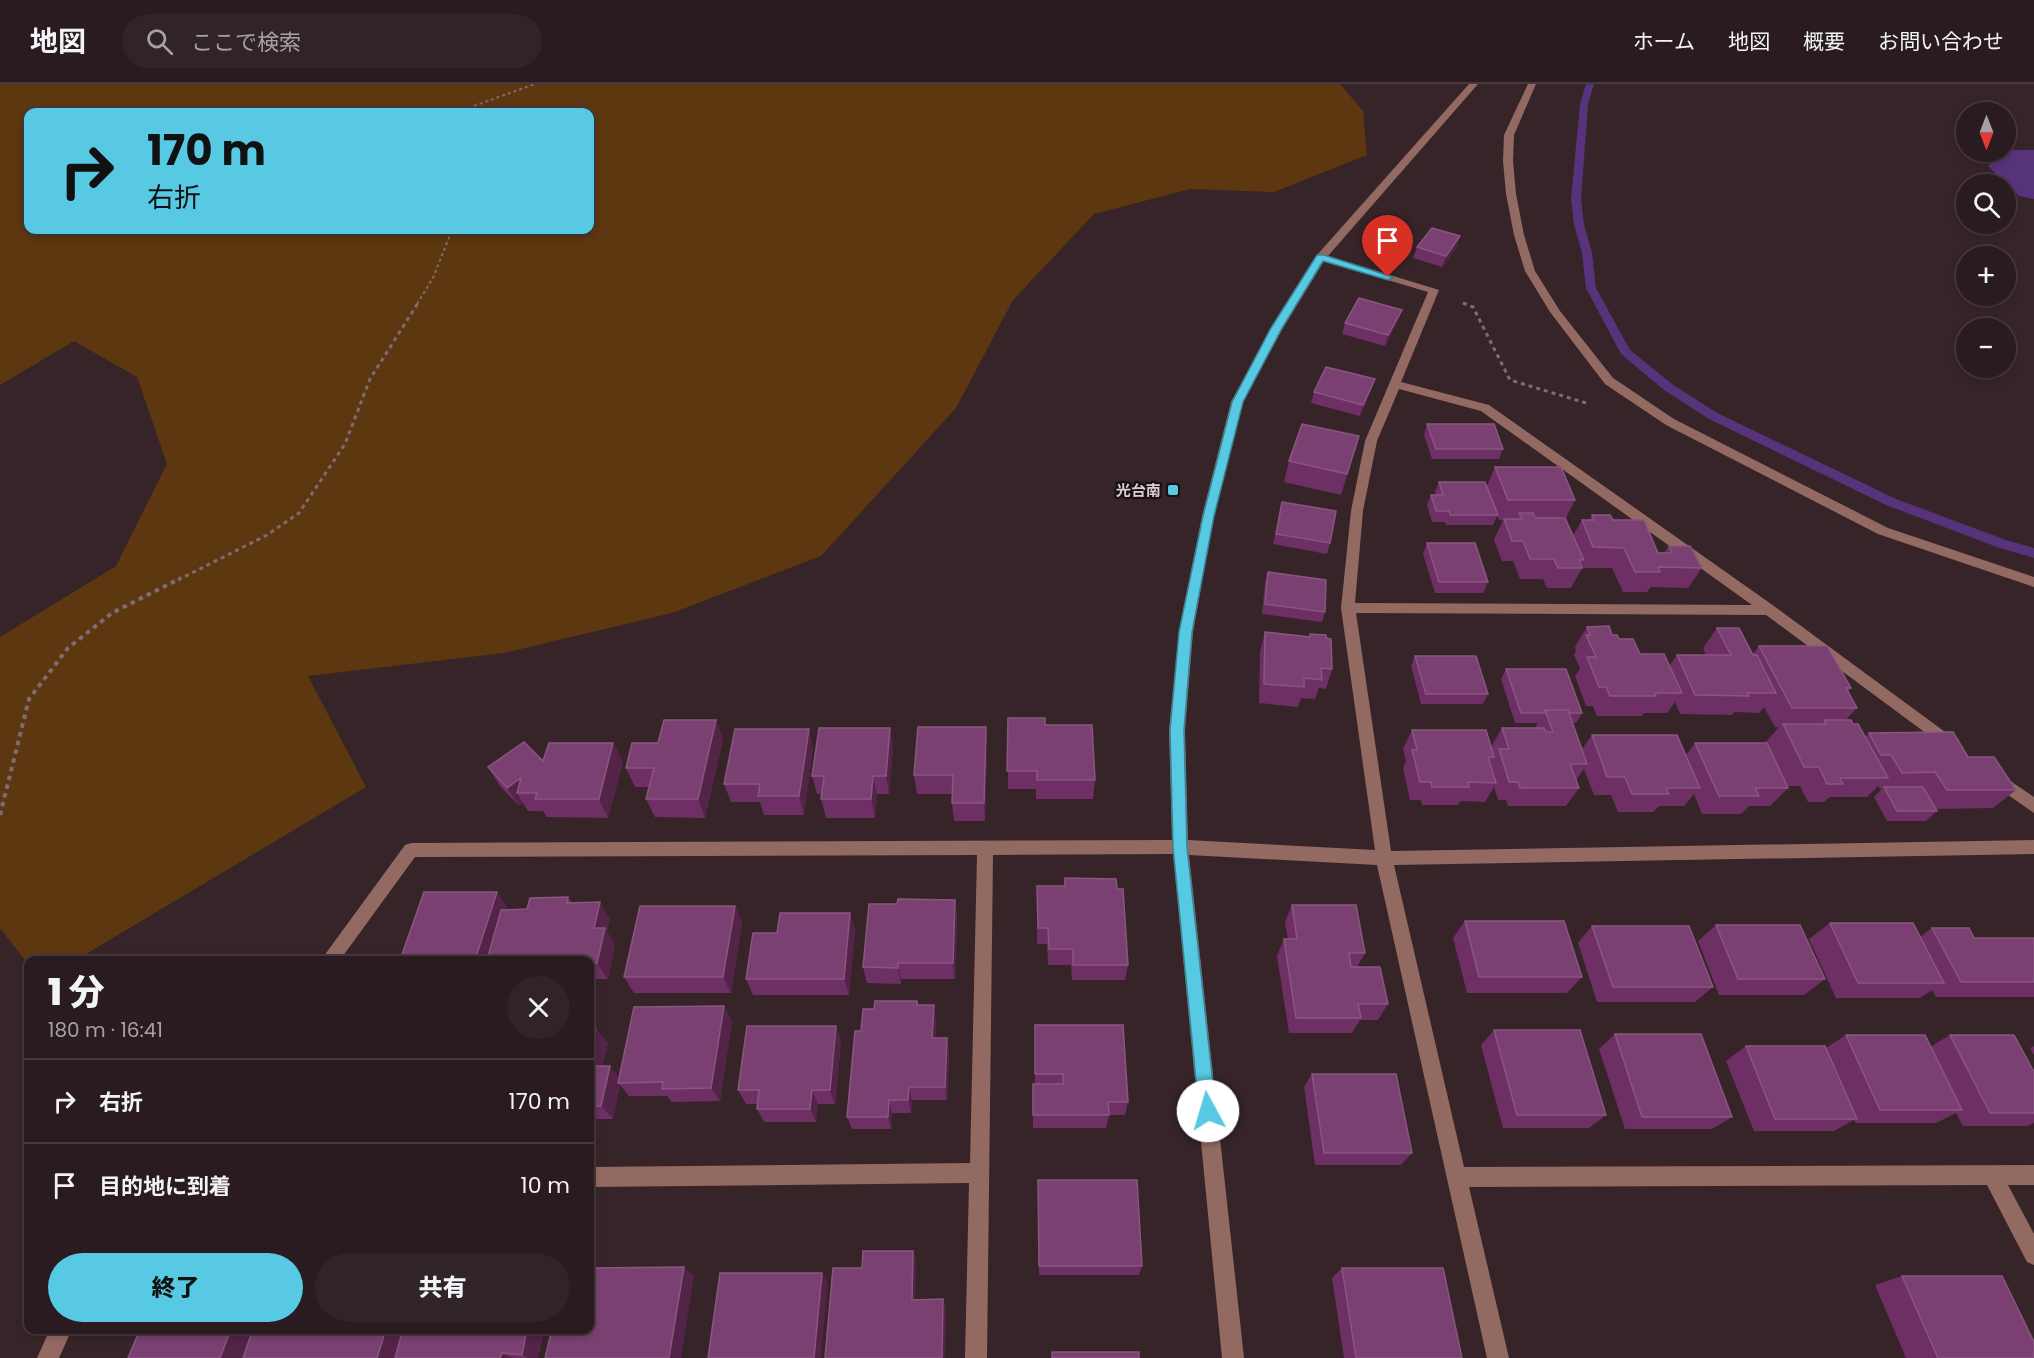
<!DOCTYPE html>
<html lang="ja">
<meta charset="utf-8">
<style>
:root{--surface:#291b1f;--page:#312428;--text:#f1f3f6;--muted:#a5a1a4;--line:#45393d;--accent:#58c9e3}
body{margin:0;font-family:Poppins,"Noto Sans JP",sans-serif;background:var(--page);color:var(--text);height:100vh;display:flex;flex-direction:column;font-size:22px;white-space:nowrap}
*{box-sizing:border-box;margin:0}
p{font-size:20px;color:var(--muted)}
.icon{flex:none;width:33px;height:33px;fill:none;stroke:currentColor;stroke-width:2;stroke-linecap:round;stroke-linejoin:round}
.map{position:relative;flex:1;overflow:hidden}
.details{position:absolute;left:24px;top:872px;width:570px;height:378px;display:flex;flex-direction:column;background:var(--surface);border-radius:12px;box-shadow:0 3px 9px #0003,0 0 0 2px var(--line)}
.details>*{flex:none}
.top-card{position:absolute;left:24px;top:24px;width:570px;height:126px;border-radius:12px;box-shadow:0 3px 9px #0003,0 0 0 2px var(--line);background:#58c9e3;color:#111;overflow:hidden}
.needle{width:39px;rotate:180deg}
.tools{position:absolute;left:1956px;top:18px;display:grid;gap:12px}
.tools a{display:grid;place-items:center;width:60px;height:60px;border-radius:50%;background:var(--surface);box-shadow:0 3px 9px #0003,0 0 0 2px var(--line);font-size:30px}
.pin{position:absolute;display:grid;place-items:center;width:51px;height:51px;color:#fff;margin:-62px -26px;border-radius:50% 50% 50% 0;rotate:-45deg;box-shadow:0 0 6px #0007}
.pin .icon{rotate:45deg}
.me{position:absolute;width:66px;margin:-33px;rotate:354deg;stroke-linejoin:round;filter:drop-shadow(0 0 4px #0008)}
.turn{display:flex;align-items:center;gap:21px;height:126px;padding:0 24px;font-size:27px}
.turn .icon{width:78px;height:78px;stroke-width:2.5}
.turn b{display:block;font-size:42px;line-height:51px}
.round{display:grid;place-items:center;flex:none;width:63px;height:63px;border-radius:32px;background:var(--page)}
.summary{display:flex;align-items:center;justify-content:space-between;height:102px;padding:0 24px}
h1{font-size:36px;font-weight:800;line-height:45px}
.primary-button{display:flex;gap:12px;margin-top:auto;padding:12px 24px}
.primary-button a{flex:1;height:69px;border-radius:36px;background:var(--accent);color:#111;font-size:24px;font-weight:800;line-height:69px;text-align:center}
.primary-button a+a{background:var(--page);color:var(--text)}
ul{padding:0;list-style:none}
li{display:flex;align-items:center;gap:18px;height:84px;padding:0 24px;border-top:2px solid var(--line)}
li div{flex:1}
li b{display:block;font-size:22px}
li em{font-style:normal}
header{display:flex;align-items:center;gap:36px;box-sizing:border-box;height:84px;padding:0 30px;background:var(--surface);border-bottom:2px solid var(--line)}
header strong{font-size:28px}
nav{display:flex;gap:33px;margin-inline-start:auto;font-size:21px}
.search{width:420px;height:54px;background:var(--page);display:flex;align-items:center;gap:15px;box-sizing:border-box;padding:0 21px;border-radius:33px;color:var(--muted);font-size:22px}
.map>svg:first-child{display:block}
</style>
<header>
<strong>地図</strong>
<div class="search"><svg class="icon" aria-label="search" viewBox="0 0 24 24"><circle cx="10" cy="10" r="6"/><path d="M15 15l6 6"/></svg>ここで検索</div>
<nav><a>ホーム</a><a>地図</a><a>概要</a><a>お問い合わせ</a></nav>
</header>
<div class="map">
<svg width="2034" height="1274" viewBox="0 0 2034 1274">
<rect width="100%" height="100%" fill="#372429"/>
<path fill="#5d370f" fill-rule="evenodd" d="M0 0H1340L1363 27 1367 71 1274 108 1190 105 1094 130 1013 216 956 324 821 472 672 529 504 569 308 592 366 703 76 876H28V880L0 844V553L116 482 167 380 137 293 74 257 0 301ZM28 28H590V146H28Z"/>
<path fill="#57337c" d="M2006 66H2034V115L2019 112 1988 82Z"/>
<g fill="none" stroke-linecap="round" stroke-linejoin="round">
<path fill="#57337c" fill-rule="evenodd" d="M1586 0H1594L1588 20 1581 115 1584 140 1592 169 1596 204 1630 266 1672 300 1717 329 1896 415 2006 456 2034 464V474L1997 463 1886 421 1709 335 1664 306 1621 270 1586 204 1582 169 1574 140 1571 115 1580 20Z"/>
<path stroke="#7d6c71" stroke-width="2" stroke-dasharray="3 3" stroke-linecap="butt" d="M457 28 535 0
M1463 219 1466 220
M417 220 433 194 452 146"/>
<path stroke="#7d6c71" stroke-width="3" stroke-dasharray="4 4" stroke-linecap="butt" d="M1463 219 1473 223 1510 296 1586 319
M178 496 267 451 299 429 345 360 370 295 418 219"/>
<path stroke="#7d6c71" stroke-width="4" stroke-dasharray="4.5 4.5" stroke-linecap="butt" d="M0 731 29 615 68 564 112 529 181 494"/>
<path fill="#926a61" fill-rule="evenodd" d="M1469 0H1478L1328 172 1439 206 1401 298 1489 321 1774 522 1956 656 1959 660 1956 664 1951 666 1946 664 1766 531 1356 529 1391 767 2034 756V770L1394 781 1464 1083 2034 1081V1101H2008L2034 1150V1181L2027 1178 1987 1101 1469 1103 1509 1274H1487L1377 781 1189 771 1244 1274H1222L1173 770 993 771 987 1274H965L969 1099 590 1103V1083L970 1079 977 771 415 773 340 876H321L405 761 411 759 1172 756 1169 646 1179 548 1202 432 1231 318 1271 244 1317 171ZM1324 177 1428 208 1365 357 1351 427 1341 524 1375 766 1188 756 1185 646 1193 548 1214 432 1243 318 1283 244ZM1399 305 1481 327 1752 521 1355 519 1363 427 1377 357Z
M1528 0H1536L1514 51 1513 77 1516 110 1524 151 1535 187 1560 227 1613 294 1674 335 1888 444 2034 493V503L1878 450 1666 341 1605 300 1550 228 1525 187 1514 151 1506 110 1503 77 1504 51Z
M2000 690 2034 713V729L1994 701 1992 696 1994 691Z
M50 1245H72L59 1274H37Z"/>
</g>
<path fill="#6e2f65" d="M1417 163H1457L1442 183 1413 174Z
M1402 226 1398 236 1385 262 1342 250 1345 239Z
M1375 295 1371 306 1360 332 1311 319 1314 308Z
M1427 340 1503 365 1499 375H1432L1424 351Z
M1359 352 1341 411 1284 398 1289 377Z
M1495 383 1575 416 1566 434 1573 452 1582 436H1590L1592 431 1613 436 1658 469H1664L1669 462 1702 484 1688 504 1651 503 1647 508H1623L1612 484H1582L1571 504H1547L1543 495H1520L1513 477H1502L1494 456 1503 436H1499L1497 432 1493 441H1446L1445 438H1432L1427 421 1431 411H1436L1435 408 1439 398 1487 402Z
M1282 418 1330 459 1327 470 1273 460Z
M1427 459 1488 498 1483 509H1435L1423 470Z
M1268 488 1325 528 1322 538 1262 530 1265 499Z
M1587 543 1612 551 1640 570 1669 582 1677 571H1706L1703 564 1717 544 1753 570 1759 562 1851 604 1848 608 1857 624 1846 636 1853 640 1865 653 1869 649 1968 673 2016 706 1993 724 1936 725 1937 727 1926 737H1887L1874 713 1881 706 1878 702 1867 713H1830L1824 718H1808L1800 702H1788V704L1770 722H1749L1741 730H1702L1694 710 1684 722H1659L1653 728H1618L1611 711H1594L1584 685 1576 696 1579 704 1566 722H1508L1506 716H1498L1494 703 1485 718 1461 717 1458 721H1422L1421 716H1410L1403 684 1406 677 1403 665 1412 646 1491 663 1502 644H1535L1538 639H1515L1501 595 1506 585 1582 629 1576 639H1572L1582 665 1592 651 1686 671 1695 659H1766H1765L1779 643H1775L1764 623 1759 629 1735 628 1732 631 1680 630 1675 618 1667 629H1644L1642 632H1597L1593 622H1586L1575 592 1580 584 1574 571 1576 567 1575 563Z
M1265 548 1310 553V550L1326 554 1332 585 1326 605 1319 604 1315 615 1301 614 1298 623 1259 619 1260 568Z
M1415 572 1488 610 1483 620H1421L1411 582Z
M1008 634 1045 641 1095 696 1093 715H1036V705H1008Z
M986 643 987 662 985 737H954L952 719 953 710H917L914 691Z
M890 644 893 663 889 710H877L875 734H826L821 715 822 710H817L812 692Z
M723 655 705 734 655 733 646 715 649 703H635L626 684 658 659Z
M613 659 623 678 608 734 547 733 543 727H528L523 719 519 722 500 702 488 683 543 677Z
M813 664 804 731H764L760 718H731L724 700Z
M1065 794 1117 805 1128 881 1125 896H1072L1071 881H1048L1047 860H1037V802H1064Z
M568 813 572 819 610 835 607 848 615 860 608 895H591L590 900V876H400L509 825H527Z
M955 816 957 833 955 895H901V900L867 899 863 883 897 820Z
M1292 821 1365 869 1357 883 1388 920 1378 936H1360L1352 949H1289L1277 872 1284 855H1288L1285 838Z
M735 822 742 839 731 909H634L624 893Z
M850 829 855 846 849 911H753L746 895 777 849Z
M1465 837 1582 893 1567 909H1467L1453 854Z
M1830 839 1920 853 1932 844 1974 854H2034V913H1936L1932 906 1920 914H1836L1809 855Z
M1716 841 1825 895 1804 911H1719L1698 857Z
M1592 842 1713 903 1695 918H1597L1578 859Z
M917 917 918 921 936 936 935 954H947L949 969 947 1016H912L911 1029H892L891 1045H852L847 1033 861 947 874 925Z
M724 922 732 937 720 1017 672 1018 667 1012H629L620 1001 613 1035H590V945L608 959 602 982 619 994Z
M1035 941 1128 1018 1125 1031H1109L1106 1044H1033V1000H1035Z
M836 942 841 956 835 1020H818L816 1038H764L757 1025 758 1020H746L738 1006Z
M1494 946 1606 1031 1589 1044H1503L1481 961Z
M1615 950 1732 1033 1712 1045H1625L1599 965Z
M1846 951 1930 963 1950 951 2034 988V1039L2027 1042H1963L1956 1029 1936 1039H1856L1854 1036 1834 1047H1754L1726 977 1746 962 1826 964Z
M2034 962V971L2030 964Z
M1312 990 1412 1069 1401 1081H1315L1304 1003Z
M1038 1096 1142 1182 1139 1191H1039Z
M1342 1184 1462 1274H1344L1332 1194Z
M1902 1192 2034 1274H1906L1875 1201Z
M544 1247 538 1274H128Z"/>
<path fill="#532348" d="M1460 152 1457 163 1442 183 1446 172Z
M1402 226 1398 236 1385 262 1388 251Z
M1375 295 1371 306 1360 332 1363 321Z
M716 636 723 655 705 734 698 715Z
M986 643 987 662 985 737 984 719Z
M890 644 893 663 889 710 886 692Z
M809 645 813 664 804 731 799 712Z
M613 659 623 678 608 734 599 715Z
M873 692 877 710 875 734 871 715Z
M521 694 517 709 523 719 519 722 507 704Z
M497 808 509 825 494 876H475Z
M955 816 957 833 955 895 953 879Z
M600 818 610 835 607 848 615 860 608 895 597 879 594 844Z
M735 822 742 839 731 909 723 893Z
M850 829 855 846 849 911 844 895Z
M898 879 901 895V900L898 884Z
M934 921 936 936 935 969 932 954Z
M724 922 732 937 720 1017 711 1004Z
M836 942 841 956 835 1020 830 1006Z
M596 945 608 959 599 996 590 985V974Z
M947 954 949 969 947 1016 945 1003Z
M610 982 621 996 618 999 620 1001 613 1035 601 1022Z
M909 1003 912 1016 911 1029 908 1016Z
M812 1006 818 1020 816 1038 810 1025Z
M889 1016 892 1029 891 1045 888 1033Z
M913 1167 916 1177 915 1225 912 1216Z
M684 1183 694 1192 681 1274H669Z
M822 1189 828 1199 821 1274H814Z
M943 1215 946 1223 945 1274H942Z
M231 1245H258L248 1274H220Z
M386 1245H408L399 1274H377Z
M523 1245H539L544 1247 538 1274H529L522 1271Z
M502 1269 513 1274H500Z"/>
<path fill="#7a4071" stroke="#895680" stroke-width="1.5" d="M1432 144 1460 152 1446 172 1417 163Z
M1359 214 1402 226 1388 251 1345 239Z
M1326 283 1375 295 1363 321 1314 308Z
M1302 340 1359 352 1347 390 1289 377Z
M1427 340H1494L1503 365H1436Z
M1495 383H1561L1575 416H1508Z
M1439 398H1485L1498 431H1450L1449 427H1436L1431 411H1443Z
M1282 418 1336 427 1330 459 1276 450Z
M1519 429H1533L1535 434H1565L1584 476H1579L1582 484H1558L1554 475H1530L1523 457H1512L1504 435H1522Z
M1592 431H1610L1613 436H1644L1658 469H1672L1669 462H1690L1702 484 1658 483 1660 488H1635L1624 464 1593 463 1582 436H1594Z
M1427 459H1475L1488 498H1439Z
M1268 488 1326 496 1325 528 1265 520Z
M1609 542 1612 551H1617L1619 555H1633L1640 570H1664L1682 609H1655L1656 612H1610L1606 603H1599L1587 573H1596L1586 551H1590L1587 543Z
M1717 544H1739L1753 571H1757L1776 609H1747L1749 612 1695 611 1677 571H1731Z
M1265 548 1310 553V550L1326 551V554L1331 555 1332 585 1321 584 1322 596 1304 594V603L1264 600Z
M1759 562H1827L1851 604H1846L1857 624H1792Z
M1415 572H1476L1488 610H1426Z
M1506 585H1566L1582 629H1569L1568 626H1545L1544 629H1521Z
M1545 626H1568L1587 680H1570L1579 704H1520L1518 698H1509L1499 665H1509L1502 644H1544L1546 648H1553Z
M1008 634H1045V641H1092L1095 696H1037V687H1007Z
M664 636H716L698 715H646L654 684H626L632 659H658Z
M1824 636H1851L1853 640H1858L1888 694H1840L1843 700H1827L1819 683H1804L1783 640H1826Z
M918 643H986L984 719H952L953 691H914Z
M819 644H890L886 692H873L871 715H821L824 692H812Z
M735 645H809L799 712H758L760 700H724Z
M1412 646H1486L1494 673H1488L1496 699 1468 698 1469 703H1432L1431 698H1420L1412 666H1417Z
M1953 648 1968 673H1994L2016 706H1947L1935 688 1902 689 1891 671H1881L1869 649Z
M1592 651H1677L1700 704H1666L1669 710H1632L1625 693H1607Z
M524 658 543 677 549 659H613L599 715H535L537 709H517L521 694 507 704 488 683Z
M1695 659H1767L1788 704H1755L1759 712H1719Z
M1884 703H1923L1937 727H1897Z
M1065 794 1116 795 1117 805H1123L1128 881H1073V865H1049L1048 844H1038L1037 802H1065Z
M424 808H497L475 876H400Z
M568 813 567 819 600 818 594 844H605L597 879H590V876H487L501 826 527 825 530 814Z
M898 815 955 816 953 879H898V884L863 883 869 820H897Z
M1292 821H1356L1365 869H1349L1351 883H1380L1388 920H1358L1361 934H1296L1284 855H1297Z
M640 822H735L723 893H624Z
M780 829H850L844 895H746L753 849H777Z
M1465 837H1564L1582 893H1479Z
M1830 839H1913L1944 899H1858Z
M1716 841H1800L1825 895H1738Z
M1592 842H1689L1713 903H1613Z
M1932 844H1969L1974 854H2034V898H1961Z
M875 917H917V921H934L932 954H947L945 1003H909L908 1016H889L888 1033H847L855 947H861L863 925H874Z
M724 922 711 1004 662 1005 663 998 618 999 634 923Z
M1035 941H1123L1128 1018H1108L1109 1031H1033V1000H1063V990H1035Z
M747 942H836L830 1006H812L810 1025H757L759 1006H738Z
M590 945H596L590 974Z
M1494 946H1580L1606 1031H1517Z
M1615 950H1701L1732 1033H1642Z
M1846 951H1925L1962 1026H1880Z
M1950 951H2014L2034 988V1029H1990Z
M1746 962H1825L1857 1035H1775Z
M590 982H610L601 1022H590Z
M1312 990H1396L1412 1069H1324Z
M1038 1096H1137L1142 1182H1039Z
M863 1167H913L912 1216 943 1215 942 1274H825L833 1184H862Z
M684 1183 669 1274H545L552 1245H590V1184Z
M1342 1184H1443L1462 1274H1356Z
M720 1189H822L814 1274H708Z
M1902 1192H2002L2034 1258V1274H1938Z
M140 1245H231L220 1274H128Z
M253 1245H386L377 1274H243Z
M403 1245H527L522 1271 502 1269 500 1274H395Z
M1052 1268H1139V1274H1052Z"/>
<path fill="#58c9e3" stroke="#398394" stroke-width="1.5" d="M1317 171H1324L1393 193 1388 196 1323 177 1282 244 1243 318 1214 432 1192 548 1184 646 1187 763 1216 1027 1214 1033 1208 1036 1202 1033 1199 1027 1173 763 1170 646 1179 548 1203 432 1232 318 1271 244Z"/>
<rect fill="#58c9e3" stroke="#191012" stroke-width="2" x="1167" y="400" width="12" height="12" rx="3"/>
<g text-anchor="middle" dominant-baseline="central" stroke-width="4.5" stroke-linejoin="round" paint-order="stroke">
<g font-size="15" font-weight="bold" fill="#dbced1" stroke="#191012" text-anchor="end">
<text x="1161" y="406">光台南</text>
</g>
</g>
</svg>
<div class="tools">
<a><svg class="needle" viewBox="-14 -14 28 28"><path d="M0-13l5 13h-10z" fill="#e53935"/><path d="M0 13l5-13h-10z" fill="#a5a1a4"/></svg></a>
<a><svg class="icon" aria-label="search" viewBox="0 0 24 24"><circle cx="10" cy="10" r="6"/><path d="M15 15l6 6"/></svg></a>
<a>+</a>
<a>−</a>
</div>
<div class="pin" style="left:1388px;top:193px;background:#d93025"><svg class="icon" aria-label="arrive" viewBox="0 0 24 24"><path d="M6 21V4h12l-3 4 3 4H6"/></svg></div>
<svg class="me" style="left:1208px;top:1027px" viewBox="-20 -20 40 40"><circle r="19" fill="#fff"/><path d="M0-13L10 11 0 6-10 11z" fill="#58c9e3"/></svg>
<div class="top-card">
<div class="turn"><svg class="icon" aria-label="right" viewBox="0 0 24 24"><path d="M7 20v-9h11M14 6l5 5-5 5"/></svg><div><b>170 m</b>右折</div></div>
</div>
<section class="details">
<div class="summary"><div><h1>1 分</h1><p>180 m · 16:41</p></div><a class="round"><svg class="icon" aria-label="close" viewBox="0 0 24 24"><path d="M6 6l12 12M18 6L6 18"/></svg></a></div>
<ul>
<li><svg class="icon" aria-label="right" viewBox="0 0 24 24"><path d="M7 20v-9h11M14 6l5 5-5 5"/></svg><div><b>右折</b></div><em>170 m</em></li>
<li><svg class="icon" aria-label="arrive" viewBox="0 0 24 24"><path d="M6 21V4h12l-3 4 3 4H6"/></svg><div><b>目的地に到着</b></div><em>10 m</em></li>
</ul>
<div class="primary-button"><a>終了</a><a>共有</a></div>
</section>
</div>
